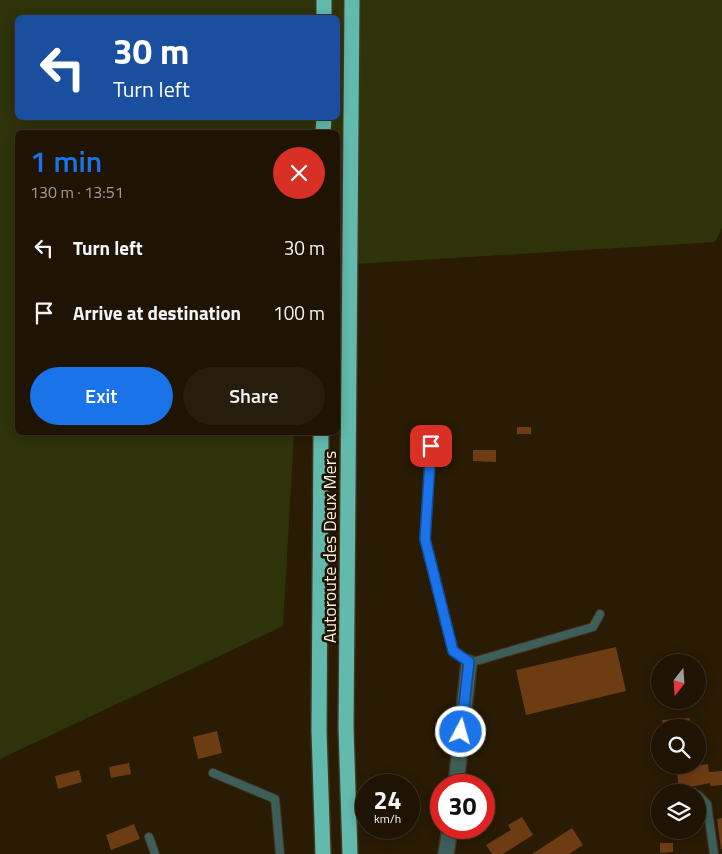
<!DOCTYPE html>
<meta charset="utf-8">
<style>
:root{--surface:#1f1403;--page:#271d0d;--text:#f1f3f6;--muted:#a19e9a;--line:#3c3325;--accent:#1a73e8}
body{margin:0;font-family:"Titillium Web",sans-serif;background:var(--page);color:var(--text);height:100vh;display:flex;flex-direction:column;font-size:19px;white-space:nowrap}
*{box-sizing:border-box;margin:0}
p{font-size:16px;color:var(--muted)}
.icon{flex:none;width:28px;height:28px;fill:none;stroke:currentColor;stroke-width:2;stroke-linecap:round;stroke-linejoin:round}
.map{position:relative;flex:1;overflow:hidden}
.drawer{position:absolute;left:15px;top:130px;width:325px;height:305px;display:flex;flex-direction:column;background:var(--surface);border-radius:8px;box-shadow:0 2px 12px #0003,0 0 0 1px var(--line)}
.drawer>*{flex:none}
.banner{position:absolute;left:15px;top:15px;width:325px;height:105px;border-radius:8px;box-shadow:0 2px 12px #0003,0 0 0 1px var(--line);background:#1a4fa0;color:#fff;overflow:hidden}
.needle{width:32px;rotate:197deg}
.controls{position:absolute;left:651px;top:654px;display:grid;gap:10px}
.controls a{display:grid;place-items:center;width:55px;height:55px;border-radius:50%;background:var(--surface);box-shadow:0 2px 12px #0003,0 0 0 1px var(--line);font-size:25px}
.speed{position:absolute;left:355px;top:774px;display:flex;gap:10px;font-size:25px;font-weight:700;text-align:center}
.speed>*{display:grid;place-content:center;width:65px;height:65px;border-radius:50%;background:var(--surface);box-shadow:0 2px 12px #0003,0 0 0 1px var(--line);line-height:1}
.speed small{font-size:12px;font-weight:400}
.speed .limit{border:8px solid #d22;background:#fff;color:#111}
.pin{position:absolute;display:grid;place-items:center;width:42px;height:42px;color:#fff;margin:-21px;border-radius:10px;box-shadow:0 2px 8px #0006}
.me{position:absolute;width:55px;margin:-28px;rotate:6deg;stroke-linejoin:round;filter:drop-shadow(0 0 4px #0008)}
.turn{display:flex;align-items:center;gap:18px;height:105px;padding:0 15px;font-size:22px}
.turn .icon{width:65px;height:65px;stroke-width:2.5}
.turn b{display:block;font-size:35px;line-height:42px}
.round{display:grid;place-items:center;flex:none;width:52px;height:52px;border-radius:26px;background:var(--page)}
.headline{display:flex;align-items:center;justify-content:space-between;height:85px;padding:0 15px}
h1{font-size:30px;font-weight:600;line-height:38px;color:var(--accent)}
.action{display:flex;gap:10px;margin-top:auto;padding:10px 15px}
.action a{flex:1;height:58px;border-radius:30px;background:var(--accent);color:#fff;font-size:20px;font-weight:600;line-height:58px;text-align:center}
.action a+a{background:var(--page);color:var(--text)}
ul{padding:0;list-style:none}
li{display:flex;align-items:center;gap:15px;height:65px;padding:0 15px}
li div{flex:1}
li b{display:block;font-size:19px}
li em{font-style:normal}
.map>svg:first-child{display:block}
</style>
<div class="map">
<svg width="722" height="854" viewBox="0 0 722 854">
<rect width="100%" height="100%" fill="#291b04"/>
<path fill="#2e330a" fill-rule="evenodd" d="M0 0H722V228L715 242 338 265V132H18V432L294 433 283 626 0 759ZM18 18H338V118H18Z"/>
<path fill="#6e3c13" d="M517 427H531V434H517Z
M473 450H496V462L473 461Z
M616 647 626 691 526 715 516 670Z
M690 718 691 728H663L662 720Z
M217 731 222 753 198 759 193 737Z
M129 763 131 774 111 778 109 767Z
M708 764 709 772 722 771V785L710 786V783L679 789 677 772 674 773 673 769Z
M79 770 82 782 58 789 55 776Z
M522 817 533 835 503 854H492L486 845 511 830 508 825Z
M722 818V849H721L717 819Z
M134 824 140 839 111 850 106 835Z
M572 828 583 845 569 854H532Z
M660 843H673V852L660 853Z"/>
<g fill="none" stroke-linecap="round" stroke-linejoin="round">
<g stroke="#42351f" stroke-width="10">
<path id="lane" d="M431 446 425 539 453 651 469 663 593 627 600 614
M213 773 275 799 280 854
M692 792H693
M698 795 707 804 714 854
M149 837 155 854"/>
</g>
<g stroke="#42351f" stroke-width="18">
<path id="street" d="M456 785 469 663
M446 854 450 828"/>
</g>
<g stroke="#42351f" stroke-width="18">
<path id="highway" d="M324 18V0
M323 132 324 118
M321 432 319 731 323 854
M350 854 346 728 352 0"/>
</g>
<use href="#lane" stroke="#3e5f59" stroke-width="8"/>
<use href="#street" stroke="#3e5f59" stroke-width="15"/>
<use href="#highway" stroke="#62baad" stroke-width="15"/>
</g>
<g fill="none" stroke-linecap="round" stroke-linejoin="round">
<g stroke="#114b97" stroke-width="12">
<path id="route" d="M431 446 425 539 453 651 469 662 461 732"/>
</g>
<use href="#route" stroke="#1a73e8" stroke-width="9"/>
</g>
<g text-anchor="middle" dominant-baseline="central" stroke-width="5" stroke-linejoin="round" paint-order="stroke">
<g font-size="18" fill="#faf0e2" stroke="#201200">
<text transform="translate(329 547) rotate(-90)">Autoroute des Deux Mers</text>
</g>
</g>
</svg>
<div class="controls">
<a><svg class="needle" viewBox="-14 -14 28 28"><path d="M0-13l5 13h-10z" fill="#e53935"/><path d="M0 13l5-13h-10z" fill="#a19e9a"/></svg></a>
<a><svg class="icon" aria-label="search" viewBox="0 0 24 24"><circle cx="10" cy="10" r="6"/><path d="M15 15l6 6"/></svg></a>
<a><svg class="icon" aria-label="layers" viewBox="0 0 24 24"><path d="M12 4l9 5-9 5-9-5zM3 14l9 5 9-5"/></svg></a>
</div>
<div class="speed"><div>24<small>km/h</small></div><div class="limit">30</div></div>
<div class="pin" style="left:431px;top:446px;background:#d93025"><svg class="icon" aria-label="arrive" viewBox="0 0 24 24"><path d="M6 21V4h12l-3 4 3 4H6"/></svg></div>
<svg class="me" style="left:461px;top:732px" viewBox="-20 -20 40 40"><circle r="17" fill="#1a73e8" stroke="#fff" stroke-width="3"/><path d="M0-11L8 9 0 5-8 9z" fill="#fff"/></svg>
<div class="banner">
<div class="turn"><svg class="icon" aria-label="left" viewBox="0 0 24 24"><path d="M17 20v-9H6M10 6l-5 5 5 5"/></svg><div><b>30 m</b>Turn left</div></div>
</div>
<section class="drawer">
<div class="headline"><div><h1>1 min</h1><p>130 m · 13:51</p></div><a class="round" style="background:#d93025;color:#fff"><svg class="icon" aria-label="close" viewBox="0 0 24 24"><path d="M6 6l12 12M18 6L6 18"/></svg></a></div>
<ul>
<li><svg class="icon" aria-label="left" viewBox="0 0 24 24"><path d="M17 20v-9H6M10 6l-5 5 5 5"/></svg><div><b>Turn left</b></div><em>30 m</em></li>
<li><svg class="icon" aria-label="arrive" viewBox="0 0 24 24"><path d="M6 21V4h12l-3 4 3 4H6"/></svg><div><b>Arrive at destination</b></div><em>100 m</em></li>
</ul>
<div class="action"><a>Exit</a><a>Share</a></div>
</section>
</div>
